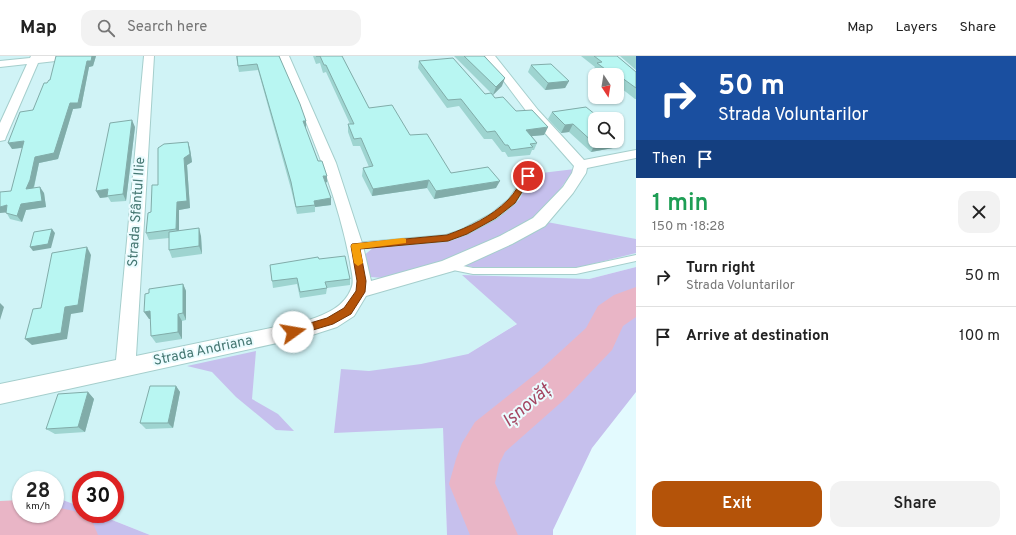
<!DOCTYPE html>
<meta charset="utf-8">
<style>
:root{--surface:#fff;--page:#f2f2f2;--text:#222;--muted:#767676;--line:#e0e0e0;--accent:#b45309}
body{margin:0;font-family:Overpass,sans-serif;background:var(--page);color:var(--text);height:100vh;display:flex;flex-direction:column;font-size:15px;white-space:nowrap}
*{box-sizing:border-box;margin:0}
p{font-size:13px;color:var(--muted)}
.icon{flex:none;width:22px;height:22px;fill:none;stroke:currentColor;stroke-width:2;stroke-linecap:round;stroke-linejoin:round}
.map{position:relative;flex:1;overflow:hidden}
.side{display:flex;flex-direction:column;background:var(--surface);width:380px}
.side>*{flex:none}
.guide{background:#1a4fa0;color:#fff;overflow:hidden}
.needle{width:26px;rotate:168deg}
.fabs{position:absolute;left:588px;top:12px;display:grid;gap:8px}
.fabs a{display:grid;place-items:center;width:36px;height:36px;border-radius:8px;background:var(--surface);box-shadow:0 1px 3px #0004;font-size:20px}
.speed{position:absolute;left:12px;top:415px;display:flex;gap:8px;font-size:20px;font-weight:700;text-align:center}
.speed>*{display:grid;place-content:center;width:52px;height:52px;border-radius:50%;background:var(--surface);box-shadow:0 1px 3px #0004;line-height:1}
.speed small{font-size:10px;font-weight:400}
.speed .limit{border:6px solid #d22;background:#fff;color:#111}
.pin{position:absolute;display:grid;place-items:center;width:34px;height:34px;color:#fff;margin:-17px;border:2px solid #fff;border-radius:50%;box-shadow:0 1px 4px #0007}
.me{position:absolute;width:44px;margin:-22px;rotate:77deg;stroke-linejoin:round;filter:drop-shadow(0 0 3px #0008)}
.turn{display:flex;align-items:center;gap:14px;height:84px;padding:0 16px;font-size:18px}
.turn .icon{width:52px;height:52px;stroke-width:2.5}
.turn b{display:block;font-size:28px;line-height:34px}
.then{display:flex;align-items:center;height:38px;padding:0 16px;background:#0003;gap:8px;font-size:15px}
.round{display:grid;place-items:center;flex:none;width:42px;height:42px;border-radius:12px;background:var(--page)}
.summary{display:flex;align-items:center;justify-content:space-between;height:68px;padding:0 16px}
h1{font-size:24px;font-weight:600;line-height:30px;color:#1e9e55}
.cta{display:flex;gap:8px;margin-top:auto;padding:8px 16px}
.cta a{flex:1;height:46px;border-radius:12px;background:var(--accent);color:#fff;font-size:16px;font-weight:600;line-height:46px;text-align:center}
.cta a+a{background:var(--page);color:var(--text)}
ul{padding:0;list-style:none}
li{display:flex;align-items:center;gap:12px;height:60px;padding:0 16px;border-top:1px solid var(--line)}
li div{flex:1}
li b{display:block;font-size:15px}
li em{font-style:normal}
header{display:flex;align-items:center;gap:24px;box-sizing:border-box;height:56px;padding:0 20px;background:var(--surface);border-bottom:1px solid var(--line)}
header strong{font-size:19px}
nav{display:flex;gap:22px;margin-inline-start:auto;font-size:14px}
.search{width:280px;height:36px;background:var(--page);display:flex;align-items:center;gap:10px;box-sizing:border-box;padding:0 14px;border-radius:12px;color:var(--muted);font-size:15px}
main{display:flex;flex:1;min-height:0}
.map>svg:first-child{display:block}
</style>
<header>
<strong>Map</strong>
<div class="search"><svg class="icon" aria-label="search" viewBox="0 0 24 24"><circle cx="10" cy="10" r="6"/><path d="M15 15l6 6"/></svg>Search here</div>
<nav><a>Map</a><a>Layers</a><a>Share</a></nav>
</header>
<main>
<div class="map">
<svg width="636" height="479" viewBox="0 0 636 479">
<rect width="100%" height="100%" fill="#e3fafe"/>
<path fill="#d0f3f6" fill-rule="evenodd" d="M0 0H636V211L589 223 468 298 443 353 447 479H150L97 458H115V424H81V451L63 444 55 445V424H21V448L0 450ZM595 19H617V41H595ZM595 63H617V85H595Z"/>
<path fill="#c6c0ed" d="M575 113 541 159 524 170 463 199 383 222 371 221 365 208 363 200 373 192 389 189 454 184 498 162 519 144 533 118Z
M547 166 636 183V197L580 211 479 212 460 209Z
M636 211V336L592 392 553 474V479H447L443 372 334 377 341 313 369 315 421 308 468 298 517 268 462 219 589 223Z
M256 295 252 343 278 358 294 375 276 374 236 341 212 316 187 310Z
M63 444 81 451V458H97L150 479H0V450L21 448V458H55V445Z"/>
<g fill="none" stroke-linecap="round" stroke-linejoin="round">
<path fill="#e9b5c6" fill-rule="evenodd" d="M636 231V261L623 270 612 294 566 342 505 396 499 408 495 427 518 479H470L449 428 456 403 462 387 475 366 538 316 586 272 598 250 614 239Z
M21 444V458H55V451L74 455 91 462 98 479H0V445Z"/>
<g stroke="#a5cecc" stroke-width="2">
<path id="service" d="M526 118H528L532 120 515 147 497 162 467 178 447 185 355 193 351 190 355 187 446 179 461 174 491 158 509 143Z
M636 199V205L576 218H473L448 213 444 210 448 207 473 212H576Z"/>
</g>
<g stroke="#a5cecc" stroke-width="2">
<path id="minor" d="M31 0H78L73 3 38 7 6 81 5 84 0 85V67L27 8 0 11V5L30 2Z
M144 0H154L136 300 309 264C326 258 344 251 351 233 355 225 351 215 350 206 337 135 306 67 279 0H289L336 107 363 190 371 225 442 205 500 180 533 162 563 131 572 117 574 110 530 60 485 0H495L538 54 584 104 636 94V102L587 112 586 117 573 137 545 170 512 188 453 215 366 240 354 260 337 271 309 280 0 348V328L116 304Z"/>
</g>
<use href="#service" fill="#fff" fill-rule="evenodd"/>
<use href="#minor" fill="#fff" fill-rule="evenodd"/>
</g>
<path fill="#9ed4d0" d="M61 0H96L93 10 89 11 81 52 73 53 58 103 39 107 34 132 44 137 46 151 26 154 22 166 10 163 6 156 22 92 12 93 47 27 50 24Z
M236 0H279L306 65 305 72 327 126 326 127 331 142V149L315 151V156L297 158 291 133 258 14 239 16Z
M313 0H342L369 52 410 79 451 117 496 132 434 143 427 132 372 140 362 120 363 112 369 111 360 90H353L348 76V68H350L326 16 323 17 320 7 316 8Z
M454 0H484L502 30 493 39 495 42 516 55 548 71 544 79 532 80 537 87 534 94H532L530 99 508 101 505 96H502L492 83H484L459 50 447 52 418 12 419 5 485 38 491 37Z
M581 0H617L636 16V43H635L617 29V19H599L593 14 595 11Z
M620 0H636V14Z
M531 9 569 25 565 32 545 34 528 16Z
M586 51 595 85H617L613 92 591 96 569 76 561 77 548 63 552 56Z
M135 71 126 145 111 146 108 141 100 142Z
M188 86 190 93 192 106 187 109 190 152 179 154V175L201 180 202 198 172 202 169 194V182L149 184 146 177 158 129Z
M319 203 350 223V229L327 232 326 238 300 242 297 228 273 232 270 209Z
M183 228 186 235V264L182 265V283L156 287 151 280V263H149V237Z
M176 330 180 336 173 372 146 373 140 367Z
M88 336 94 343 85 376 55 378 46 373Z"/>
<path fill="#81aca9" d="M92 0H96L93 10 89 11 81 52 73 53 58 103 39 107 34 130 30 139 26 133 35 101 70 47 87 5Z
M505 22 502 30 493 39 496 31Z
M569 25 565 32 545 34 548 27Z
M132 64 135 71 126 145 123 138Z
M303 65H306V72H303Z
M573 68 569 76 561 77 565 69Z
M548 71 544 79 523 81 526 74Z
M24 85 27 91 12 93 8 87Z
M617 85 613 92 591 96 595 88Z
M188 86 190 93 192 106 187 109 190 152 179 154V180L176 173 177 146 184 102Z
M323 120H327V126L323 127Z
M429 124 427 132 372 140 373 133Z
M500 125 496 132 434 143 436 135Z
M40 131 44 137 46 151 26 154 22 166 17 160 21 148Z
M108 133 107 140 108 141 100 142 96 135Z
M331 142V149L315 151 314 145Z
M7 149 12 156 0 157V151Z
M199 172 201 180 202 198 199 190Z
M52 173 55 177 51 192 33 195 30 191Z
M87 191 91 199 83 256 71 258 67 283 32 289 25 283 65 251Z
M183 228 186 235V264L183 257Z
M0 247 4 251 0 264Z
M150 255 155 262 149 263 144 256Z
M178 258 182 265V283L178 276Z
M176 330 180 336 173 372 168 367Z
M88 336 94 343 85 376 78 371Z"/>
<path fill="#b8f6f2" stroke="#81aca9" d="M56 0H92L91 5H87L78 47H70L54 97 35 101 30 124 26 133 40 131 42 145 21 148 17 160 6 157 7 149 0 151V136L11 135 24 85 8 87 20 56 33 54 44 27H47L49 24H50Z
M237 0H279L300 48 306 65H303L318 105H322L327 120H323L331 142 314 145 315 149 296 151 291 126 257 8 238 10Z
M316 0H342L369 52 392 49 410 79 427 78 451 117 488 111 500 125 436 135 429 124 373 133 363 112 373 110 361 82 354 83 348 68H354L326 9H324L320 0Z
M464 0H484L505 22 496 31Z
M594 0H617L636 16V32L618 19H613L597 7 602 6Z
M453 2 485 38 491 37 495 42 503 41 516 55 532 54 548 71 526 74 537 87 530 88 533 91 511 94 508 89H505L495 75 487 76 461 43 448 44 419 5Z
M551 8 569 25 548 27 531 9Z
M586 51 601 63H595V85H616L595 88 573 68 565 69 552 56Z
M132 64 123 138 107 140 108 133 96 135 110 67Z
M188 86 190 98 184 102 187 145 177 146 176 173 146 177 148 157 151 156 152 129H158V92L164 88Z
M199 172V190L169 194V176Z
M52 173 48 188 30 191 34 176Z
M87 191 78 249 65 251 61 277 25 283 33 253 41 252 52 197Z
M345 200 350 223 325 226 327 232 300 236 297 222 272 225 270 209 318 201 319 203Z
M183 228V257L178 258V276L151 280 150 255 144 256 145 238 149 237V233Z
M150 330H176L168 367H140Z
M88 336 78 371 46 373 58 338Z"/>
<path fill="#b45309" stroke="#753606" d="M526 118H531L532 120 515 147 496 162 467 178 448 185 360 193 366 225 365 236 351 258 333 268 293 280 290 278 288 276 290 273 327 262 344 252 356 235 357 225 351 190 352 188 447 179C469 171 491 161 508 144 515 137 520 127 526 118Z"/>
<path fill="#f59e0b" d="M403 182 406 183V187L360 193 363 207 358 210 354 207 351 190 352 188Z"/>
<g text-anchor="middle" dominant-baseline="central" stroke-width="4" stroke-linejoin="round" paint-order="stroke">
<g font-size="14" fill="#467873" stroke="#ebfcff">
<text transform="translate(137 156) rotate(-86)">Strada Sfântul Ilie</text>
<text transform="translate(203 295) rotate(-12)">Strada Andriana</text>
</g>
<g font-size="18" font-style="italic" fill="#a44662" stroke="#ebfcff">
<text transform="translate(527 350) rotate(-40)">Ișnovăț</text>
</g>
</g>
</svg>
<div class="fabs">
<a><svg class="needle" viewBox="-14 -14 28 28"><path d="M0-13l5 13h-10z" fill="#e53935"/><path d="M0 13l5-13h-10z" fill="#767676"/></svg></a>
<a><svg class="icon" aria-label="search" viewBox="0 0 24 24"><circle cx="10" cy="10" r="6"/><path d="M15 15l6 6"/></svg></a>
</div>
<div class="speed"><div>28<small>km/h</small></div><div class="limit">30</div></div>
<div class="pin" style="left:528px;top:120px;background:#d93025"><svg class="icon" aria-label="arrive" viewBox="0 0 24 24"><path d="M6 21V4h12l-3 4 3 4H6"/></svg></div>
<svg class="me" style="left:293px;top:276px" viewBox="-20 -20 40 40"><circle r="19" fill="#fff"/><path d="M0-13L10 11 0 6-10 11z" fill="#b45309"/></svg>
</div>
<section class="side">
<div class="guide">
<div class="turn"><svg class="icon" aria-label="right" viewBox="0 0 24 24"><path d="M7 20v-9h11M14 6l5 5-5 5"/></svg><div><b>50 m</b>Strada Voluntarilor</div></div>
<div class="then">Then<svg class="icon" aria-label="arrive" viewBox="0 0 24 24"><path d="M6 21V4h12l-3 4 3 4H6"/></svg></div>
</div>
<div class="summary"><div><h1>1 min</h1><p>150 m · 18:28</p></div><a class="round"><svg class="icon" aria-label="close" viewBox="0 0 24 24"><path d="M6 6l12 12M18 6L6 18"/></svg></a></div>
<ul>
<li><svg class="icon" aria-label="right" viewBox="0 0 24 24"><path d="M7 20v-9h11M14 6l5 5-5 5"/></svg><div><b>Turn right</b><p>Strada Voluntarilor</p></div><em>50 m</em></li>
<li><svg class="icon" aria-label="arrive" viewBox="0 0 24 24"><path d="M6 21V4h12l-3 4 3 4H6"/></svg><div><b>Arrive at destination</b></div><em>100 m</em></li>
</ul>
<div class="cta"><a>Exit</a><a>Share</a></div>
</section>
</main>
